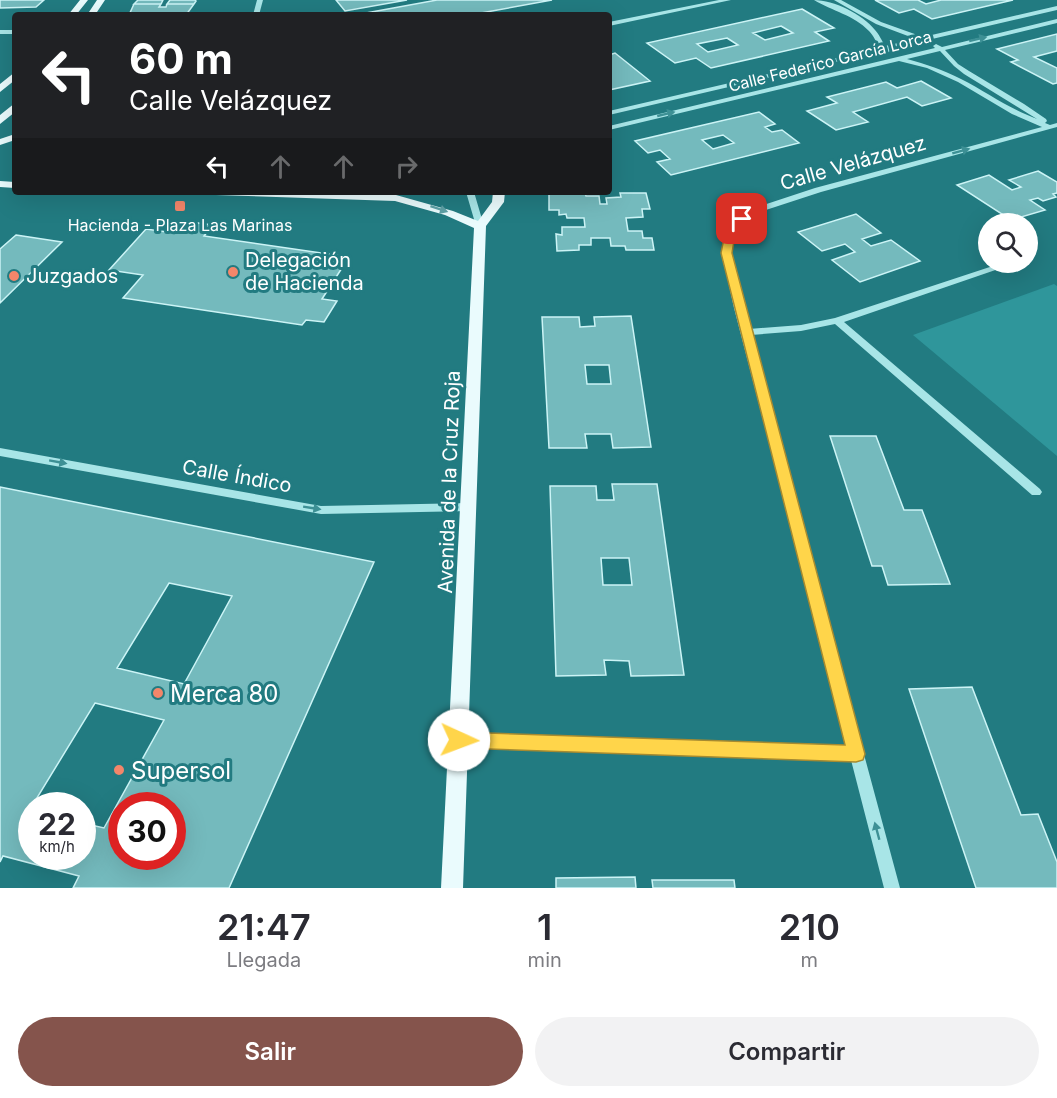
<!DOCTYPE html>
<html lang="es">
<meta charset="utf-8">
<style>
:root{--surface:#fff;--page:#f2f2f3;--text:#2b2b33;--muted:#7c7c81;--accent:#85544c}
body{margin:0;font-family:Inter,sans-serif;background:var(--page);color:var(--text);height:100vh;display:flex;flex-direction:column;font-size:22px;white-space:nowrap}
*{box-sizing:border-box;margin:0}
p{font-size:20px;color:var(--muted)}
.icon{flex:none;width:33px;height:33px;fill:none;stroke:currentColor;stroke-width:2;stroke-linecap:round;stroke-linejoin:round}
.map{position:relative;height:888px;overflow:hidden}
.drawer{display:flex;flex-direction:column;background:var(--surface);flex:1}
.drawer>*{flex:none}
.top-card{position:absolute;left:12px;top:12px;width:600px;height:183px;border-radius:6px;box-shadow:0 6px 24px #0002;background:#202124;color:#fff;overflow:hidden}
.fabs{position:absolute;left:978px;top:213px;display:grid;gap:12px}
.fabs a{display:grid;place-items:center;width:60px;height:60px;border-radius:50%;background:var(--surface);box-shadow:0 6px 24px #0002;font-size:30px}
.speed{position:absolute;left:18px;top:792px;display:flex;gap:12px;font-size:30px;font-weight:700;text-align:center}
.speed>*{display:grid;place-content:center;width:78px;height:78px;border-radius:50%;background:var(--surface);box-shadow:0 6px 24px #0002;line-height:1}
.speed small{font-size:15px;font-weight:400}
.speed .limit{border:9px solid #d22;background:#fff;color:#111}
.pin{position:absolute;display:grid;place-items:center;width:51px;height:51px;color:#fff;margin:-26px;border-radius:12px;box-shadow:0 3px 9px #0006}
.me{position:absolute;width:66px;margin:-33px;rotate:92deg;stroke-linejoin:round;filter:drop-shadow(0 0 4px #0008)}
.turn{display:flex;align-items:center;gap:21px;height:126px;padding:0 18px;font-size:27px}
.turn .icon{width:78px;height:78px;stroke-width:2.5}
.turn b{display:block;font-size:42px;line-height:51px}
.lanes{display:flex;align-items:center;height:57px;padding:0 18px;background:#0003;justify-content:center;gap:30px;direction:ltr}
.lanes .off{opacity:.35}
.eta{display:flex;justify-content:space-evenly;align-items:center;height:102px;text-align:center}
.eta b{font-size:36px;font-weight:600;line-height:42px}
.cta{display:flex;gap:12px;margin-top:auto;padding:12px 18px}
.cta a{flex:1;height:69px;border-radius:36px;background:var(--accent);color:#fff;font-size:24px;font-weight:600;line-height:69px;text-align:center}
.cta a+a{background:var(--page);color:var(--text)}
.map>svg:first-child{display:block}
</style>
<div class="map">
<svg width="1057" height="888" viewBox="0 0 1057 888">
<rect width="100%" height="100%" fill="#227b81"/>
<path fill="#2f969b" d="M1054 284 1057 286V456L913 335Z"/>
<path fill="#74babd" stroke="#ccf4f6" stroke-width="1.5" fill-rule="evenodd" d="M0 0H44L36 7 0 8Z
M138 0H163L161 4H134Z
M170 0H195L196 1 194 4H167Z
M336 0H407L345 11Z
M437 0H552L470 15H355Z
M875 0H918L926 4 941 0H1013L932 19 914 9 899 13Z
M134 4H161L159 7H166L167 4H194L186 15H129Z
M802 9 834 28 815 32 829 41 711 68 696 58 675 63 647 43ZM781 26 793 33 765 40 753 33ZM727 38 738 45 708 52 697 44Z
M1057 34V51L1034 57 1057 68V83L1053 84 1011 62 1018 60 997 49Z
M615 53 650 81 609 90V55Z
M921 81 951 98 922 106 907 97 853 112 868 122 836 130 807 111 837 103 827 97 886 82 897 88Z
M759 112 775 124 765 127 772 132 782 130 799 143 671 175 657 162 670 159 660 150 648 153 635 141ZM723 135 734 143 713 149 702 140Z
M1038 171 1057 182V193L1053 194 1056 197 1043 201 1038 198 1030 200 1045 210 1011 220 957 185 989 175 1012 190 1021 187 1009 180Z
M549 193H585L586 196H599L600 204H607L606 198 621 197 620 193H646L650 209H642L643 217 626 218 628 231H642L643 238H652L654 250H626L625 246H611L610 238H591V245H579V250L557 251 556 234 562 235V227H585L584 218H567L566 214 559 215V210H549Z
M856 214 881 233 862 239 871 246 891 240 920 261 860 282 832 260 855 252 845 244 822 251 798 232Z
M184 221 213 225 204 236 349 257 322 299 337 301 324 322 306 320 302 325 123 298 143 275 109 270 146 229 167 232 175 223Z
M16 235 62 242 0 303V249Z
M631 316 651 447 613 448 611 434H585L587 448H549L542 317H579L580 327 595 326 594 317ZM585 365H609L611 384H587Z
M830 436H876L904 510H922L950 584 888 585 882 566H872Z
M612 484H657L684 675 631 676 629 661 604 660 606 675 556 676 550 486H596L597 500H614ZM601 558H629L632 585H603Z
M0 487 374 562 229 888H73L79 876 3 856 0 862ZM169 583 232 596 184 684 117 668ZM95 703 164 720 104 828 82 823V856H32V806ZM122 806H172V856H122Z
M972 687 1021 815 1038 814 1057 862V888H976L909 689Z
M635 877 636 888H556V878Z
M652 880H734L735 888H653Z"/>
<g fill="none" stroke-linecap="round" stroke-linejoin="round">
<path fill="#a8e5e7" fill-rule="evenodd" d="M257 0H263L259 15H253Z
M719 0H731L609 26V22Z
M814 0C834 0 862 14 875 30 879 34 882 41 885 46L916 39 876 24 834 0H841L881 22 923 37 1057 6V10L889 49 890 51 887 53 883 51 609 115V111L880 48C876 42 874 36 869 31 854 15 832 11 814 0Z
M1057 19V23L945 50 958 64 969 71 1024 104 1046 119 1047 121 1045 123 1050 125 1057 123V127L821 192 757 213 735 229 730 253 749 329 801 325 835 318 1005 262H1019L844 322 1040 489 1042 492 1040 495H1032L835 324 801 331 751 335 900 888H884L851 760 459 746 454 744 452 740 454 736 459 734 848 747 734 308 722 253 727 228 751 209 815 188 1042 127 1012 114 958 82 927 68 899 61 609 130V126L935 48 933 46 936 44 942 47ZM940 51 954 66 964 74 1037 119C1009 109 987 92 961 79 943 70 926 64 907 59Z
M0 30H14L15 34H0Z
M466 192H474L484 226 483 228H480L476 226Z
M0 448 321 506 470 503 474 504 476 507 474 510 470 511 321 514 0 456Z"/>
<path fill="#eafbfd" fill-rule="evenodd" d="M80 0H88L76 15H68Z
M97 0H105L95 15H87Z
M15 72V80L0 92V84Z
M15 103V112L0 124V115Z
M15 134V140L0 145V139Z
M0 181 15 182V188L0 187Z
M210 192 396 195 453 211 478 221 492 202 493 192H505L504 202 486 226 463 888H441L474 228 445 215 395 201 216 195Z"/>
</g>
<defs><path id="oneway-solid" d="M-6-.8H1V-3.2L6.5 0L1 3.2V.8H-6Z" transform="scale(1.5)"/></defs>
<g fill="#3d9095">
<use href="#oneway-solid" transform="translate(978 39) rotate(-13)"/>
<use href="#oneway-solid" transform="translate(666 114) rotate(-13)"/>
<use href="#oneway-solid" transform="translate(961 151) rotate(-15)"/>
<use href="#oneway-solid" transform="translate(58 462) rotate(10)"/>
<use href="#oneway-solid" transform="translate(312 508) rotate(9)"/>
<use href="#oneway-solid" transform="translate(877 831) rotate(-105)"/>
</g>
<use fill="#5ea1a6" href="#oneway-solid" transform="translate(439 209) rotate(18)"/>
<path fill="#ffd54a" stroke="#a68a30" stroke-width="1.5" d="M742 216 748 219 736 229 732 253 865 754 863 760 856 762 459 748 452 746 450 740 452 735 459 732 845 745 721 253 726 228Z"/>
<g fill="#f3866a" stroke="#227b81" stroke-width="2">
<rect x="174" y="200" width="12" height="12" rx="3"/>
<circle cx="233" cy="272" r="6"/>
<circle cx="14" cy="276" r="6"/>
<circle cx="158" cy="693" r="6"/>
<circle cx="119" cy="770" r="6"/>
</g>
<g text-anchor="middle" dominant-baseline="central" stroke-width="6" stroke-linejoin="round" paint-order="stroke">
<g font-size="16" fill="#fff" stroke="#227b81">
<text transform="translate(830 61) rotate(-14)">Calle Federico García Lorca</text>
</g>
<g font-size="16" fill="#fff" stroke="#227b81">
<text x="180" y="225">Hacienda - Plaza Las Marinas</text>
</g>
<g font-size="20" fill="#fff" stroke="#227b81">
<text transform="translate(853 163) rotate(-16)">Calle Velázquez</text>
<text transform="translate(237 476) rotate(10)">Calle Índico</text>
<text transform="translate(449 482) rotate(-88)">Avenida de la Cruz Roja</text>
</g>
<g font-size="20" fill="#fff" stroke="#227b81" text-anchor="start">
<text x="245" y="260">Delegación<tspan x="245" dy="23">de Hacienda</tspan></text>
<text x="26" y="276">Juzgados</text>
</g>
<g font-size="24" fill="#fff" stroke="#227b81" text-anchor="start">
<text x="170" y="693">Merca 80</text>
<text x="131" y="770">Supersol</text>
</g>
</g>
</svg>
<div class="fabs">
<a><svg class="icon" aria-label="search" viewBox="0 0 24 24"><circle cx="10" cy="10" r="6"/><path d="M15 15l6 6"/></svg></a>
</div>
<div class="speed"><div>22<small>km/h</small></div><div class="limit">30</div></div>
<div class="pin" style="left:742px;top:219px;background:#d93025"><svg class="icon" aria-label="arrive" viewBox="0 0 24 24"><path d="M6 21V4h12l-3 4 3 4H6"/></svg></div>
<svg class="me" style="left:459px;top:740px" viewBox="-20 -20 40 40"><circle r="19" fill="#fff"/><path d="M0-13L10 11 0 6-10 11z" fill="#ffd54a"/></svg>
<div class="top-card">
<div class="turn"><svg class="icon" aria-label="left" viewBox="0 0 24 24"><path d="M17 20v-9H6M10 6l-5 5 5 5"/></svg><div><b>60 m</b>Calle Velázquez</div></div>
<div class="lanes"><svg class="icon" aria-label="left" viewBox="0 0 24 24"><path d="M17 20v-9H6M10 6l-5 5 5 5"/></svg><svg class="icon off" aria-label="ahead" viewBox="0 0 24 24"><path d="M12 20V5M6 11l6-6 6 6"/></svg><svg class="icon off" aria-label="ahead" viewBox="0 0 24 24"><path d="M12 20V5M6 11l6-6 6 6"/></svg><svg class="icon off" aria-label="right" viewBox="0 0 24 24"><path d="M7 20v-9h11M14 6l5 5-5 5"/></svg></div>
</div>
</div>
<section class="drawer">
<div class="eta">
<div><b>21:47</b><p>Llegada</p></div>
<div><b>1</b><p>min</p></div>
<div><b>210</b><p>m</p></div>
</div>
<div class="cta"><a>Salir</a><a>Compartir</a></div>
</section>
